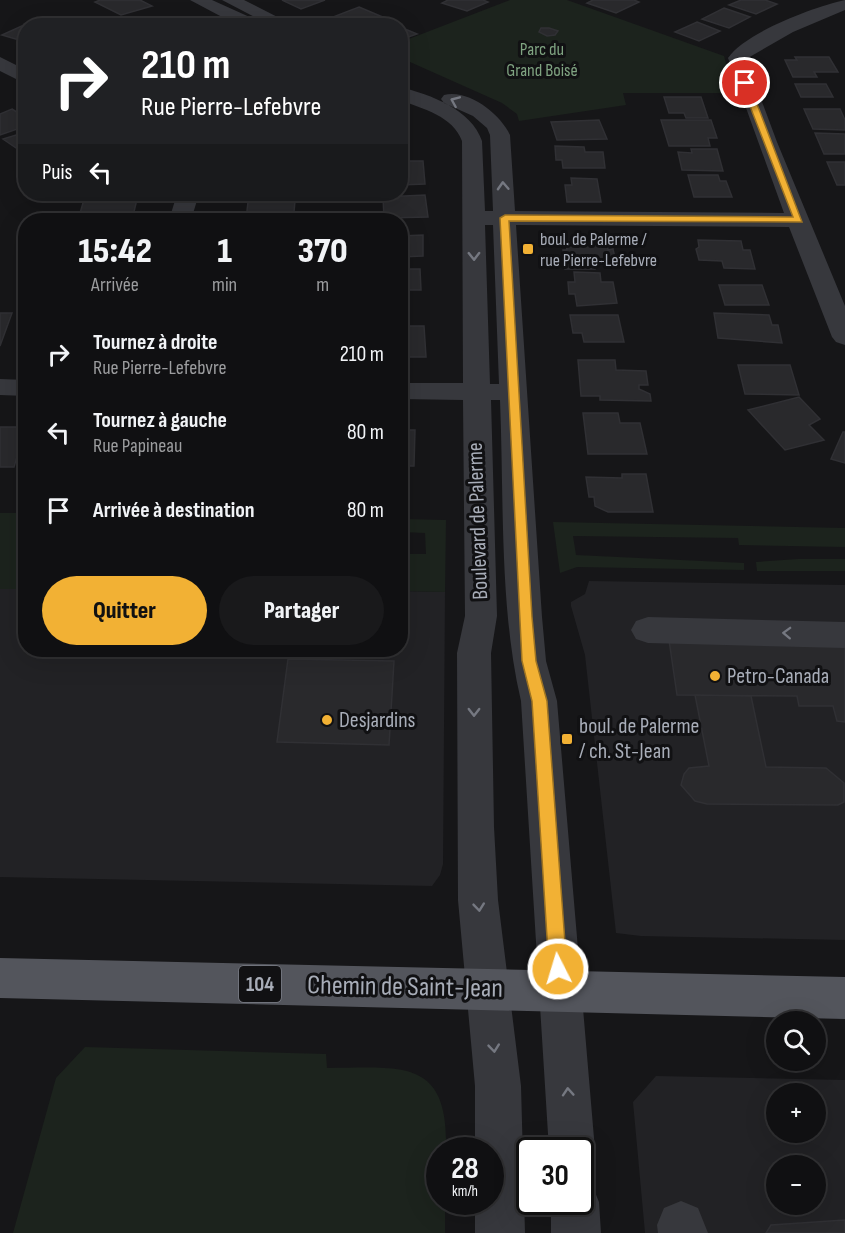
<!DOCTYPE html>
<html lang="fr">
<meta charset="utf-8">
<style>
:root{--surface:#101012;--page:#19191b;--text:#f1f3f6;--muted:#9c9d9f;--line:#303032;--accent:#f2b134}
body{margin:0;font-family:"Sofia Sans Condensed",sans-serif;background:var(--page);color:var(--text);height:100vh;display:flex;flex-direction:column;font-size:22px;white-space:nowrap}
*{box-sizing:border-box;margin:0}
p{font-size:20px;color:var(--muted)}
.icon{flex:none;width:33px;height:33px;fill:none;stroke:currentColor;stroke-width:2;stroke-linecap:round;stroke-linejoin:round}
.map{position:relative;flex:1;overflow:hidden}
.details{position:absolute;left:18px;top:213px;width:390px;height:444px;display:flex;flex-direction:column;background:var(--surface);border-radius:24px;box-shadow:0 6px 24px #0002,0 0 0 2px var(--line)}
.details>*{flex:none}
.hud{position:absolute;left:18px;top:18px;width:390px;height:183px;border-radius:24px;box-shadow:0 6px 24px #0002,0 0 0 2px var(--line);background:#202124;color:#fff;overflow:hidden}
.buttons{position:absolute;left:766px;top:1011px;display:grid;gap:12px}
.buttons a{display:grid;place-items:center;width:60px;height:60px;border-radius:50%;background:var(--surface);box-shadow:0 6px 24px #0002,0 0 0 2px var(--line);font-size:30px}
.speed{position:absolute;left:426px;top:1137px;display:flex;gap:12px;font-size:30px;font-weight:700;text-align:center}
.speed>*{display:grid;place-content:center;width:78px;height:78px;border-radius:50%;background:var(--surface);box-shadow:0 6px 24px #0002,0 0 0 2px var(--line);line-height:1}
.speed small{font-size:15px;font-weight:400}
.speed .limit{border:3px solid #111;border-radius:9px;background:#fff;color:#111}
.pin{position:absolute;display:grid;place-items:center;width:51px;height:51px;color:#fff;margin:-26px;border:3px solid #fff;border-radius:50%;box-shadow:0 2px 6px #0007}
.me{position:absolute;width:66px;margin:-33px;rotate:355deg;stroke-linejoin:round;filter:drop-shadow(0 0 4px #0008)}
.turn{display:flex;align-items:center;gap:21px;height:126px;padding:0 24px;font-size:27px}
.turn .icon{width:78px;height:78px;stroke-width:2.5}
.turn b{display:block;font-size:42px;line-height:51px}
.then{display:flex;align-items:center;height:57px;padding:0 24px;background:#0003;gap:12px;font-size:22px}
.eta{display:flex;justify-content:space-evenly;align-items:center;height:102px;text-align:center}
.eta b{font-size:36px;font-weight:800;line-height:42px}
.button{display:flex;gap:12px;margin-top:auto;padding:12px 24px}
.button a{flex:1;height:69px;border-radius:36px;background:var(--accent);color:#111;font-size:24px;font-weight:800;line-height:69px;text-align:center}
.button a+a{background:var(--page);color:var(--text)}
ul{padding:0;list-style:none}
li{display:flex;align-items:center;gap:18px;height:78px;padding:0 24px}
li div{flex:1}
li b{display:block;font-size:22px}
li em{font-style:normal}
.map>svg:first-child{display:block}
</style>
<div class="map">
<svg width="845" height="1233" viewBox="0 0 845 1233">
<rect width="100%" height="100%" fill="#161618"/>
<path fill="#222225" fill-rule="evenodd" d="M589 581 845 585V940L641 936 616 933 585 655 571 606V602L585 594Z
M0 589H25L26 650H400L401 591 445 592 443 864 440 875 432 886 0 877Z
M656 1076 845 1080V1233H645L633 1102ZM777 1094H816V1132H777ZM777 1166H816V1204H777Z"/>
<path fill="#1c231d" d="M510 0H567L724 56 734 93H623L626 105 519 121 517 114 502 103 401 58V42Z
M0 513H25V589H0Z
M401 519 446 520 445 592 401 591V554H426L425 533 401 532Z
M553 522 845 528V547L739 545 738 538 573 536 576 555 744 563V570L577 567 560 573Z
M798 559H845V571H757L756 562Z
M85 1047 326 1054 327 1068C401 1068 449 1057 446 1150H440V1202H445V1233H13L56 1078Z"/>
<path fill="#29292c" stroke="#303034" stroke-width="1.5" d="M100 0H140L152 6 121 15 95 2Z
M282 0H325L301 9Z
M448 0H483L488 2 467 11 442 3Z
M593 0H634L639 2 616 13 587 3Z
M741 0H765L777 4 756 14 729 5Z
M359 7 385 18 363 26H353L333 17Z
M724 8 750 17 729 28 702 19Z
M165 17 182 25 139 26Z
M697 22 720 31 699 41 675 32Z
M26 24 30 26H26V42L2 35Z
M400 27 417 34 400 40Z
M541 28H549L558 31 555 35 547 36 539 32Z
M795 57H829L838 72H814L817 77H793L785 60H797Z
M795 84H826L833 97H801Z
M664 97H701L708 118H686L684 113H669Z
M12 109 26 118V126L0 135V114Z
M804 109H840L845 120V130L813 129Z
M599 120 607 139 557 140 551 122Z
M661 120H711L717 138H708L710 146H669Z
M26 132V151L22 152 3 139Z
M815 133 845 134V154H824Z
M555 146 584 147 585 152H603L605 168H563L562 160H556Z
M691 149H717L723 171 682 170 678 152 692 153Z
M400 161H423L425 184 400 185Z
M827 162H845V185H837Z
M688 175H718L720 181H726L732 197H694Z
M571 178 597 179 601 202H567L565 185H572Z
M138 195 132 220H78L85 196Z
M425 195 428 217 384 218 383 197Z
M295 201 294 212 271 213V220H246L248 202Z
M423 235V256L400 257V236Z
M698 240 741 241 743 250H750L755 269 724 268 722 261 699 260 696 249 699 247Z
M566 241 607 242 608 250 613 249 616 263H594L595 269H565L563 250H567Z
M400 269H420L421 290H400Z
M574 272 600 273 601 282H613L617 303 577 306 575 294H569L568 282H575Z
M719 285H762L769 305H725Z
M0 313H12L0 346Z
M714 313 769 315 772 325H778L782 343 718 338Z
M570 315H618L624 342H584L582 333H573Z
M400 326H424L426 357H400Z
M578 360H615L616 370 646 371 648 385H639V389L650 394 651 401 600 400V396H581Z
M738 365H790L799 395 745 394Z
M799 397 820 419 809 425 824 440 785 450 748 410Z
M583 413H618L620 423H640L647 454H588Z
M0 427H26L14 467H0Z
M400 430H415L414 466H400Z
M843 432H845V463L831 459Z
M622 474H646L653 512H608L595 506 594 497H589L586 477 622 478Z
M669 640 845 643V722L837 721 833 706H799L797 696 677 695Z
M288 659 394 661 389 745 277 742Z
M695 695 751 696 766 767 826 768 844 783V802L838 805 707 804 695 801 681 785 684 774 689 768 709 766Z
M845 1220V1233H766L771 1225Z"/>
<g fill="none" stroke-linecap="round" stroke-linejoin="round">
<path fill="#37383d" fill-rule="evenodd" d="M190 0H212L254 19 257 23 255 26H239Z
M222 0H244L295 26H272Z
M845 0V10L793 32 746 59 777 142 845 306V345L836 342 832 337 789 227 516 225 542 617 546 661 557 701 595 1150 589 1167 580 1170V1150H549L521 701C499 608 504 496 500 400H491L497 616 491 653 494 827 498 900 521 1086 525 1233H475V1202H490V1150H475V1086L458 900 457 653 465 616 463 400 400 399V383H463L462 141C453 116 423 109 400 100V87C431 95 471 109 482 141L485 211H493L490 135 487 128 473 116 444 103 441 99 444 95C469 89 500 114 510 135L515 211 784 213 728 58C746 32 814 7 845 0ZM485 225H493L499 384H490Z
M0 57 26 70V84L0 71Z
M177 194H199L191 220H169Z
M0 379 26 380V396L0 395Z
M648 617 845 622V648L648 643 636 639 631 630 636 621Z
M580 1180 592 1185 599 1202 601 1233H551V1202H580Z
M681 1201 698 1208 708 1233H658L657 1225 664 1208Z"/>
<path fill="#53555c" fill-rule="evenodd" d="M0 958 845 977V1019L0 998Z"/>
</g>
<defs><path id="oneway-chevron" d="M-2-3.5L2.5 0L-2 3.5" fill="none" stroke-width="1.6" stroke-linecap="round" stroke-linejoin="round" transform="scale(1.5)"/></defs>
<g stroke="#757881">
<use href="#oneway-chevron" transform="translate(455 101) rotate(-157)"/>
<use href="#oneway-chevron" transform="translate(503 186) rotate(-93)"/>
<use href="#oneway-chevron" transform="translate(474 256) rotate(89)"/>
<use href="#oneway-chevron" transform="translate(787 633) rotate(-178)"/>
<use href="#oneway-chevron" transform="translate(474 712) rotate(90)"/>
<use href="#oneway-chevron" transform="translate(479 907) rotate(84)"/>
<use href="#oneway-chevron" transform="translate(494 1048) rotate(84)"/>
<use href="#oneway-chevron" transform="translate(568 1092) rotate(-94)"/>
</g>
<path fill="#f2b134" stroke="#9d7322" stroke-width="1.5" d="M745 81 749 83 802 222 509 221 532 617 536 661 547 701 567 969 564 975 558 978 552 975 549 969 532 701 522 661 500 218 505 215 793 217 741 83Z"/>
<g fill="#f2b134" stroke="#111113" stroke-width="2">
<rect x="522" y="243" width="12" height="12" rx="3"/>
<circle cx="715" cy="676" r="6"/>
<circle cx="327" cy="720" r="6"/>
<rect x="561" y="733" width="12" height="12" rx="3"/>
</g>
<g text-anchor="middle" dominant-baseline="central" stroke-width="6" stroke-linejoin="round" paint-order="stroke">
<g font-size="18" fill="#7fa381" stroke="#111113">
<text x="542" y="49">Parc du<tspan x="542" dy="21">Grand Boisé</tspan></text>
</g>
<g font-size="18" fill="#a8adb8" stroke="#111113" text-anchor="start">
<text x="540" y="239">boul. de Palerme /<tspan x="540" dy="21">rue Pierre-Lefebvre</tspan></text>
</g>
<rect fill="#111113" stroke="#7b7e86" stroke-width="1.5" x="239" y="966" width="42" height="36" rx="4.5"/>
<g font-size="21" font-weight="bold" fill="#a8adb8">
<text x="260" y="984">104</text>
</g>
<g font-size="22" fill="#a8adb8" stroke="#111113">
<text transform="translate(478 521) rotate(-92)">Boulevard de Palerme</text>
</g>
<g font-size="22" fill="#a8adb8" stroke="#111113" text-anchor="start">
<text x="727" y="676">Petro-Canada</text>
<text x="339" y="720">Desjardins</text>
<text x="579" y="726">boul. de Palerme<tspan x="579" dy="25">/ ch. St-Jean</tspan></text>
</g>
<g font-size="27" fill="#a8adb8" stroke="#111113">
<text transform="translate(405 987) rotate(1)">Chemin de Saint-Jean</text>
</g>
</g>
</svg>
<div class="buttons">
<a><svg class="icon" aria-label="search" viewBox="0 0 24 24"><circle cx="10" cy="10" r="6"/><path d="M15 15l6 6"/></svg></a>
<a>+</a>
<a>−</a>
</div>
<div class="speed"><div>28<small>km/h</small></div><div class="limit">30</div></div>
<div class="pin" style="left:745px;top:83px;background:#d93025"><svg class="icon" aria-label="arrive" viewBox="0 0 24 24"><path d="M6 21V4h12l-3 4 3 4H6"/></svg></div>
<svg class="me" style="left:558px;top:969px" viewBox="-20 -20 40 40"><circle r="17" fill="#f2b134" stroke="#fff" stroke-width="3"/><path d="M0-11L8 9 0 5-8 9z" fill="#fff"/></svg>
<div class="hud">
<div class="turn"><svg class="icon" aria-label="right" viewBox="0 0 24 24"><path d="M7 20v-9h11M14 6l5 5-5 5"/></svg><div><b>210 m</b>Rue Pierre-Lefebvre</div></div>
<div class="then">Puis<svg class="icon" aria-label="left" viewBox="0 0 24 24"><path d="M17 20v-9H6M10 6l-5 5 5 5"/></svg></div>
</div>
<section class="details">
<div class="eta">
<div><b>15:42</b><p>Arrivée</p></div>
<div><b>1</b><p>min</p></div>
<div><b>370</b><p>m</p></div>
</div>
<ul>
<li><svg class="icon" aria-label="right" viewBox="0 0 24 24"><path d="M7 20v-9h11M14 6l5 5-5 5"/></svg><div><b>Tournez à droite</b><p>Rue Pierre-Lefebvre</p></div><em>210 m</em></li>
<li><svg class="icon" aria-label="left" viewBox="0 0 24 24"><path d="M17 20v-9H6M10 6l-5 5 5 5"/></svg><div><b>Tournez à gauche</b><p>Rue Papineau</p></div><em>80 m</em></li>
<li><svg class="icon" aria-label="arrive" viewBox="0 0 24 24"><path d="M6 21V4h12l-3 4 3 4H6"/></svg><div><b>Arrivée à destination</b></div><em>80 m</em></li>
</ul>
<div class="button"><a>Quitter</a><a>Partager</a></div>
</section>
</div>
